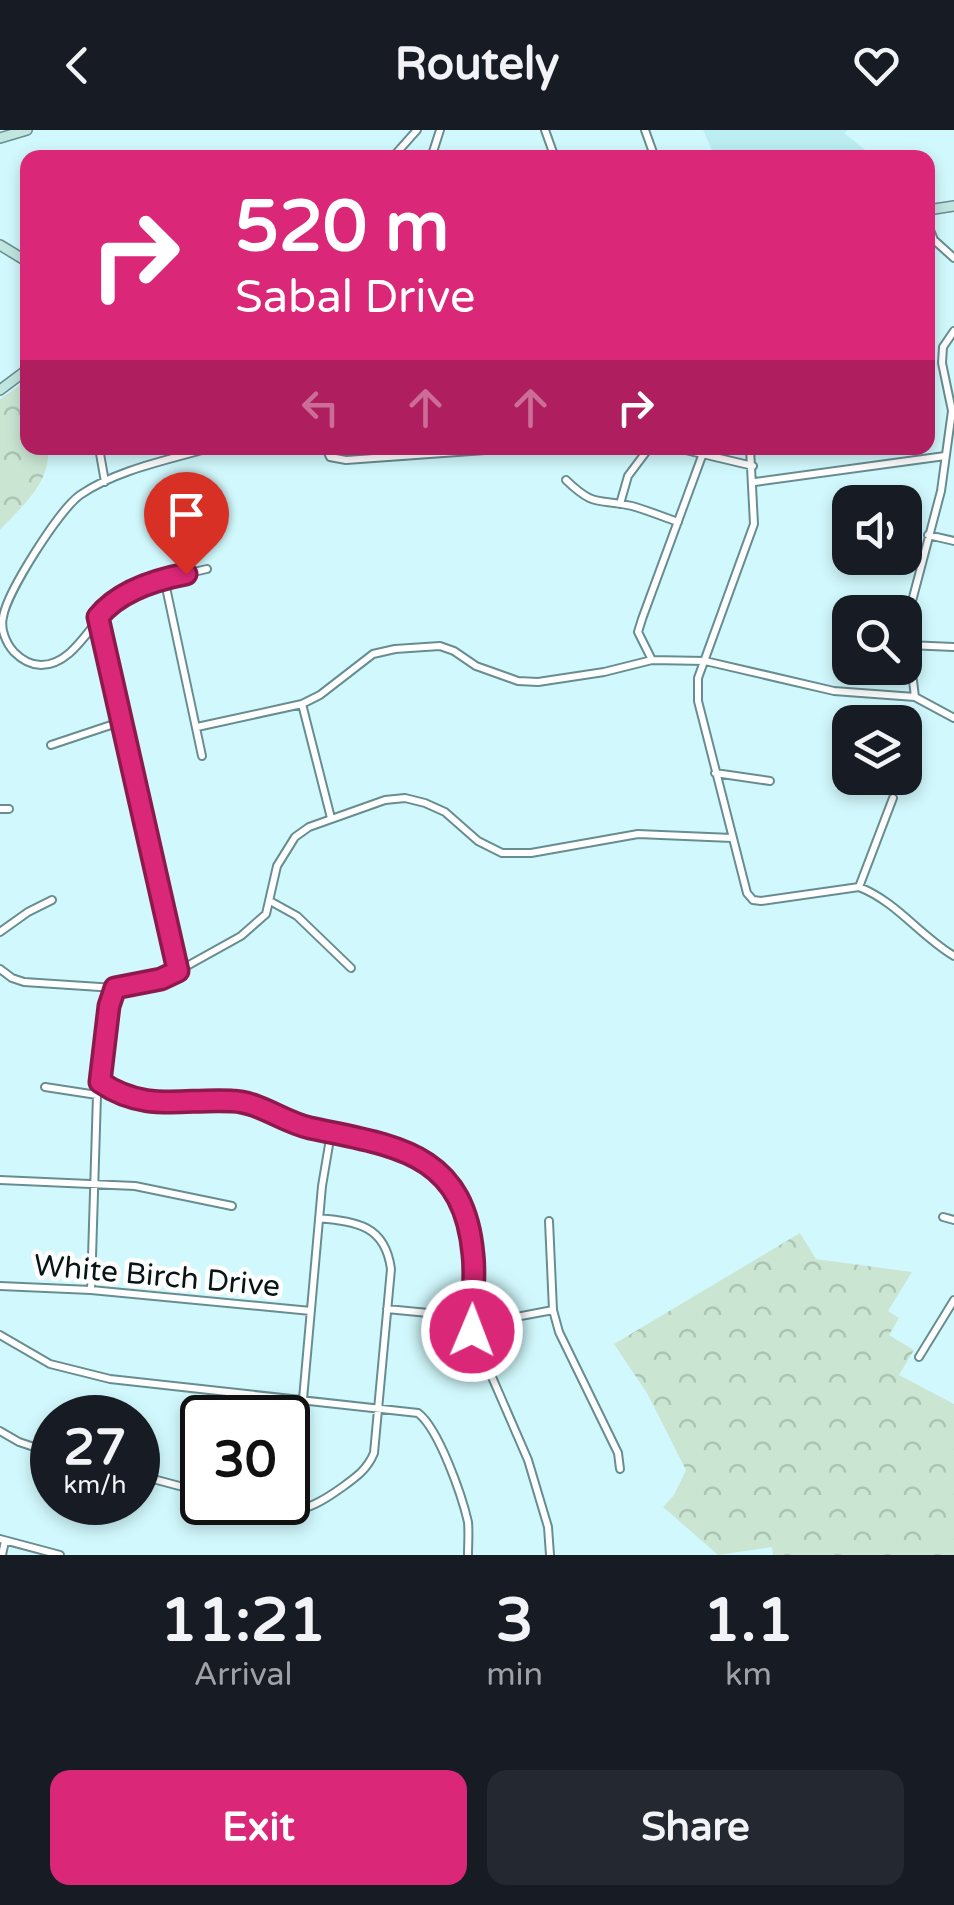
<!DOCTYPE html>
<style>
:root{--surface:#171b24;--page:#242831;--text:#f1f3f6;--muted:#9ea1a6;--accent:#db2777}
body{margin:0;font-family:"Varela Round",sans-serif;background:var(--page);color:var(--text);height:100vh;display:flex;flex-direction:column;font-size:38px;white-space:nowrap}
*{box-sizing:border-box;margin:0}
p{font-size:32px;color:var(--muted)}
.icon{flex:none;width:55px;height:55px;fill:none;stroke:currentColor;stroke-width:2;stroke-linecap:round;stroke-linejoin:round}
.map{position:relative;height:1425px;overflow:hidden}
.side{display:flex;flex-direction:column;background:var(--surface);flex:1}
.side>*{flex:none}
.top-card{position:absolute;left:20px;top:20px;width:915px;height:305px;border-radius:20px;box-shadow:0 5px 15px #0003;background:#db2777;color:#fff;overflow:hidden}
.controls{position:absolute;left:832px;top:355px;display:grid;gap:20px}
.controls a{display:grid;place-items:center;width:90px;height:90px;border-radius:20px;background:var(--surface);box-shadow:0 5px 15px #0003;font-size:50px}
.speed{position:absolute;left:30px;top:1265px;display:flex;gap:20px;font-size:50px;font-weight:700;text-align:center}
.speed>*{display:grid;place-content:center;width:130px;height:130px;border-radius:50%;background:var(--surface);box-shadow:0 5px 15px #0003;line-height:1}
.speed small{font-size:25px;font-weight:400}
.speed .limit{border:5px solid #111;border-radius:15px;background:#fff;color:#111}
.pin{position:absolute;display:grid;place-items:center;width:85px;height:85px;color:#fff;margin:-102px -42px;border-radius:50% 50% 50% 0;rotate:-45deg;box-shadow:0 0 10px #0007}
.pin .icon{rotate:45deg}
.me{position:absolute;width:110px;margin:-55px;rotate:1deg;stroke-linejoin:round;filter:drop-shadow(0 0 8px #0008)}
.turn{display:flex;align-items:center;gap:35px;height:210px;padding:0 50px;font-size:45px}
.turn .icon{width:130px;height:130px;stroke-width:2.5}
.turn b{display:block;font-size:70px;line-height:85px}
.lanes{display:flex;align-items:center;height:95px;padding:0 50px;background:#0003;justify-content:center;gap:50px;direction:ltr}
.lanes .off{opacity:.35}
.eta{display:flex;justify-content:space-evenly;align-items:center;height:170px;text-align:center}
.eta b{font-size:60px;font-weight:700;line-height:70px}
.action{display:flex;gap:20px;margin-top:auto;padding:20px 50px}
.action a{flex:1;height:115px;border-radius:20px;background:var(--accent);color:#fff;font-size:40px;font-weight:700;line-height:115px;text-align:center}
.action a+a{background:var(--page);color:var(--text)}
header{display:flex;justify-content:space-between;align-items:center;height:130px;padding:0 50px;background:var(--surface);font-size:45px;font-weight:700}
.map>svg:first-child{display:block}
</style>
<header><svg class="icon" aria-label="back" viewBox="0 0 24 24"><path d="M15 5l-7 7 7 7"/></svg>Routely<svg class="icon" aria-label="heart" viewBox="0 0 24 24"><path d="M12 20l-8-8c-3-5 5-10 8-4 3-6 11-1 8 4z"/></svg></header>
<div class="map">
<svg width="954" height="1425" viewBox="0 0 954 1425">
<defs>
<pattern id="park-crowns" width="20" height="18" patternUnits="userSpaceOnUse" patternTransform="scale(2.5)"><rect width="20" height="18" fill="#cae6d3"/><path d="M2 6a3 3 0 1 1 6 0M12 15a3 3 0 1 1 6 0" fill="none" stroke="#acc4b4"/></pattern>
</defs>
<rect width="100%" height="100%" fill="#d1f9fd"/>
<path fill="#bbedf2" d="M703 0H848L844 3 874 27H715Z"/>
<path fill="url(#park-crowns)" d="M27 250 28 318H48C51 353 22 376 0 400V269Z
M800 1103 816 1129 912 1142 888 1181 899 1188 889 1205 914 1220 899 1245 954 1274V1425H773L772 1417 718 1425 663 1377 674 1365 686 1340 647 1263 614 1214Z"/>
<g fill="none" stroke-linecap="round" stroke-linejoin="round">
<g stroke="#688d90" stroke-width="10">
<path id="minor" d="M545 0 555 28
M645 0 655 28
M392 28 417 0
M431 28 440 0
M928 95 934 110 954 128
M99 318 105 352
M326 318 330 327 346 330 512 318
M677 318 753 336
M750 318 754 394 698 548V571L747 763 753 770 761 771 859 757 893 668
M566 350C595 378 597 368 632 376 647 380 663 387 678 392
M755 352 945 326
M620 374 628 346 649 318
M928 405 954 411
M207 439C177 446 146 451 120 468 93 486 76 535 41 535 31 535 21 529 14 522 6 513 0 499 3 487 7 462 59 380 80 365 116 340 168 330 209 318
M164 448 202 626
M98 488 178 841
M907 515 954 517
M652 530 638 502 642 489 702 326
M915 567 906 494 941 361 952 281 942 233 943 217 954 201
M302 574 331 688
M197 597 302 574 320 565 373 524 395 519 440 516 454 521 476 536 518 551 538 552 604 542 652 530 705 531 834 561 915 567 954 588
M51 615 120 592
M715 643 770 651
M0 679H9
M859 757C897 772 919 805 954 826
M270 771 297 786 351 838
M0 802 28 782 52 770
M0 839 12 848 24 852 115 858 161 849 178 841 241 806 266 784 277 736 295 707 309 697 385 670 405 668 425 673 445 682 478 711 502 723H531L638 704 732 708
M100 952 114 962 148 972 248 973 293 995 389 1014 431 1036 446 1050 469 1097 473 1120 472 1201 528 1330 548 1397 550 1425
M45 957 97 965
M0 1050 135 1056 232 1076
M943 1087 954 1090
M549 1091 553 1180 559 1202 618 1323 620 1339
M0 1156 91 1160 311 1181
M91 1160 97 965 109 876 115 858
M387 1179 500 1190 553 1180
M0 1205 50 1234 110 1249 418 1283C439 1299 462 1366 468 1392 469 1403 468 1415 468 1425
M919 1227 954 1170
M303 1269 322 1056 331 1003
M0 1301 19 1312 52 1323
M138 1345 202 1362
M243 1372C288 1385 302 1386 341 1358 355 1348 367 1340 374 1323L391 1139C385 1095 357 1092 319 1088
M0 1409 60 1425
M2 1425 5 1411"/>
</g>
<g stroke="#688d90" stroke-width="12">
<path id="secondary" d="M0 8 27 0
M928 80 954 76
M0 115 28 132
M0 260 28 239"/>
</g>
<use href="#minor" stroke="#fff" stroke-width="6"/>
<use href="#secondary" stroke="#c1e6e0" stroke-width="9"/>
</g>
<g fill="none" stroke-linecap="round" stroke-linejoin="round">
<g stroke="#8e194d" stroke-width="25">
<path id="route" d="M186 444C154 450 119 461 98 487L178 841 161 849 115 858 109 876 100 952C145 983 183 968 232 971 260 972 283 992 310 998 394 1016 464 1021 473 1125 476 1150 471 1176 472 1201"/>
</g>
<use href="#route" stroke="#db2777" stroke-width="18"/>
</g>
<g text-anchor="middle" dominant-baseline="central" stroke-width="9" stroke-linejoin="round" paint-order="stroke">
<g font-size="30" fill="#071517" stroke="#fefefe">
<text transform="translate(157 1146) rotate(5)">White Birch Drive</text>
</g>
</g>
</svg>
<div class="controls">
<a><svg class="icon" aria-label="sound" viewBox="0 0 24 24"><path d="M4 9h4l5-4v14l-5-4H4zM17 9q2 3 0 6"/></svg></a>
<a><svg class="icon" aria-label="search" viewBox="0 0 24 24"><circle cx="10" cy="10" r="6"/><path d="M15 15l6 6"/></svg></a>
<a><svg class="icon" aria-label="layers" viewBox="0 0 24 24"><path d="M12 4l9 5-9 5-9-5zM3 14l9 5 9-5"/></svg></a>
</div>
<div class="speed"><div>27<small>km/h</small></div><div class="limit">30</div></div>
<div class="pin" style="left:186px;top:444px;background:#d93025"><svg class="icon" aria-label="arrive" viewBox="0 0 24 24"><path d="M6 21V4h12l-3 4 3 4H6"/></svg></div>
<svg class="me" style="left:472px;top:1201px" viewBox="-20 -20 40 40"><circle r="17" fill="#db2777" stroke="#fff" stroke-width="3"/><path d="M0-11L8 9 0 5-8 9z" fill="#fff"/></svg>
<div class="top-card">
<div class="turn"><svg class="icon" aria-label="right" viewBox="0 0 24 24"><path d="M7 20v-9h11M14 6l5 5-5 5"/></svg><div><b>520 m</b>Sabal Drive</div></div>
<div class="lanes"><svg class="icon off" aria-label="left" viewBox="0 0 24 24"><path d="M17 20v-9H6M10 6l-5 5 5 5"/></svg><svg class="icon off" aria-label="ahead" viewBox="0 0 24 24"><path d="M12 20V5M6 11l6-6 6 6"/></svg><svg class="icon off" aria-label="ahead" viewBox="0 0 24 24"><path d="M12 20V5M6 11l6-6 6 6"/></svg><svg class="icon" aria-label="right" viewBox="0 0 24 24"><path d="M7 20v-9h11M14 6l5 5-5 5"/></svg></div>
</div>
</div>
<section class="side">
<div class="eta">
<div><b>11:21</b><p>Arrival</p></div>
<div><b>3</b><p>min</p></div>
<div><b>1.1</b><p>km</p></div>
</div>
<div class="action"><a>Exit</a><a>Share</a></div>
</section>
